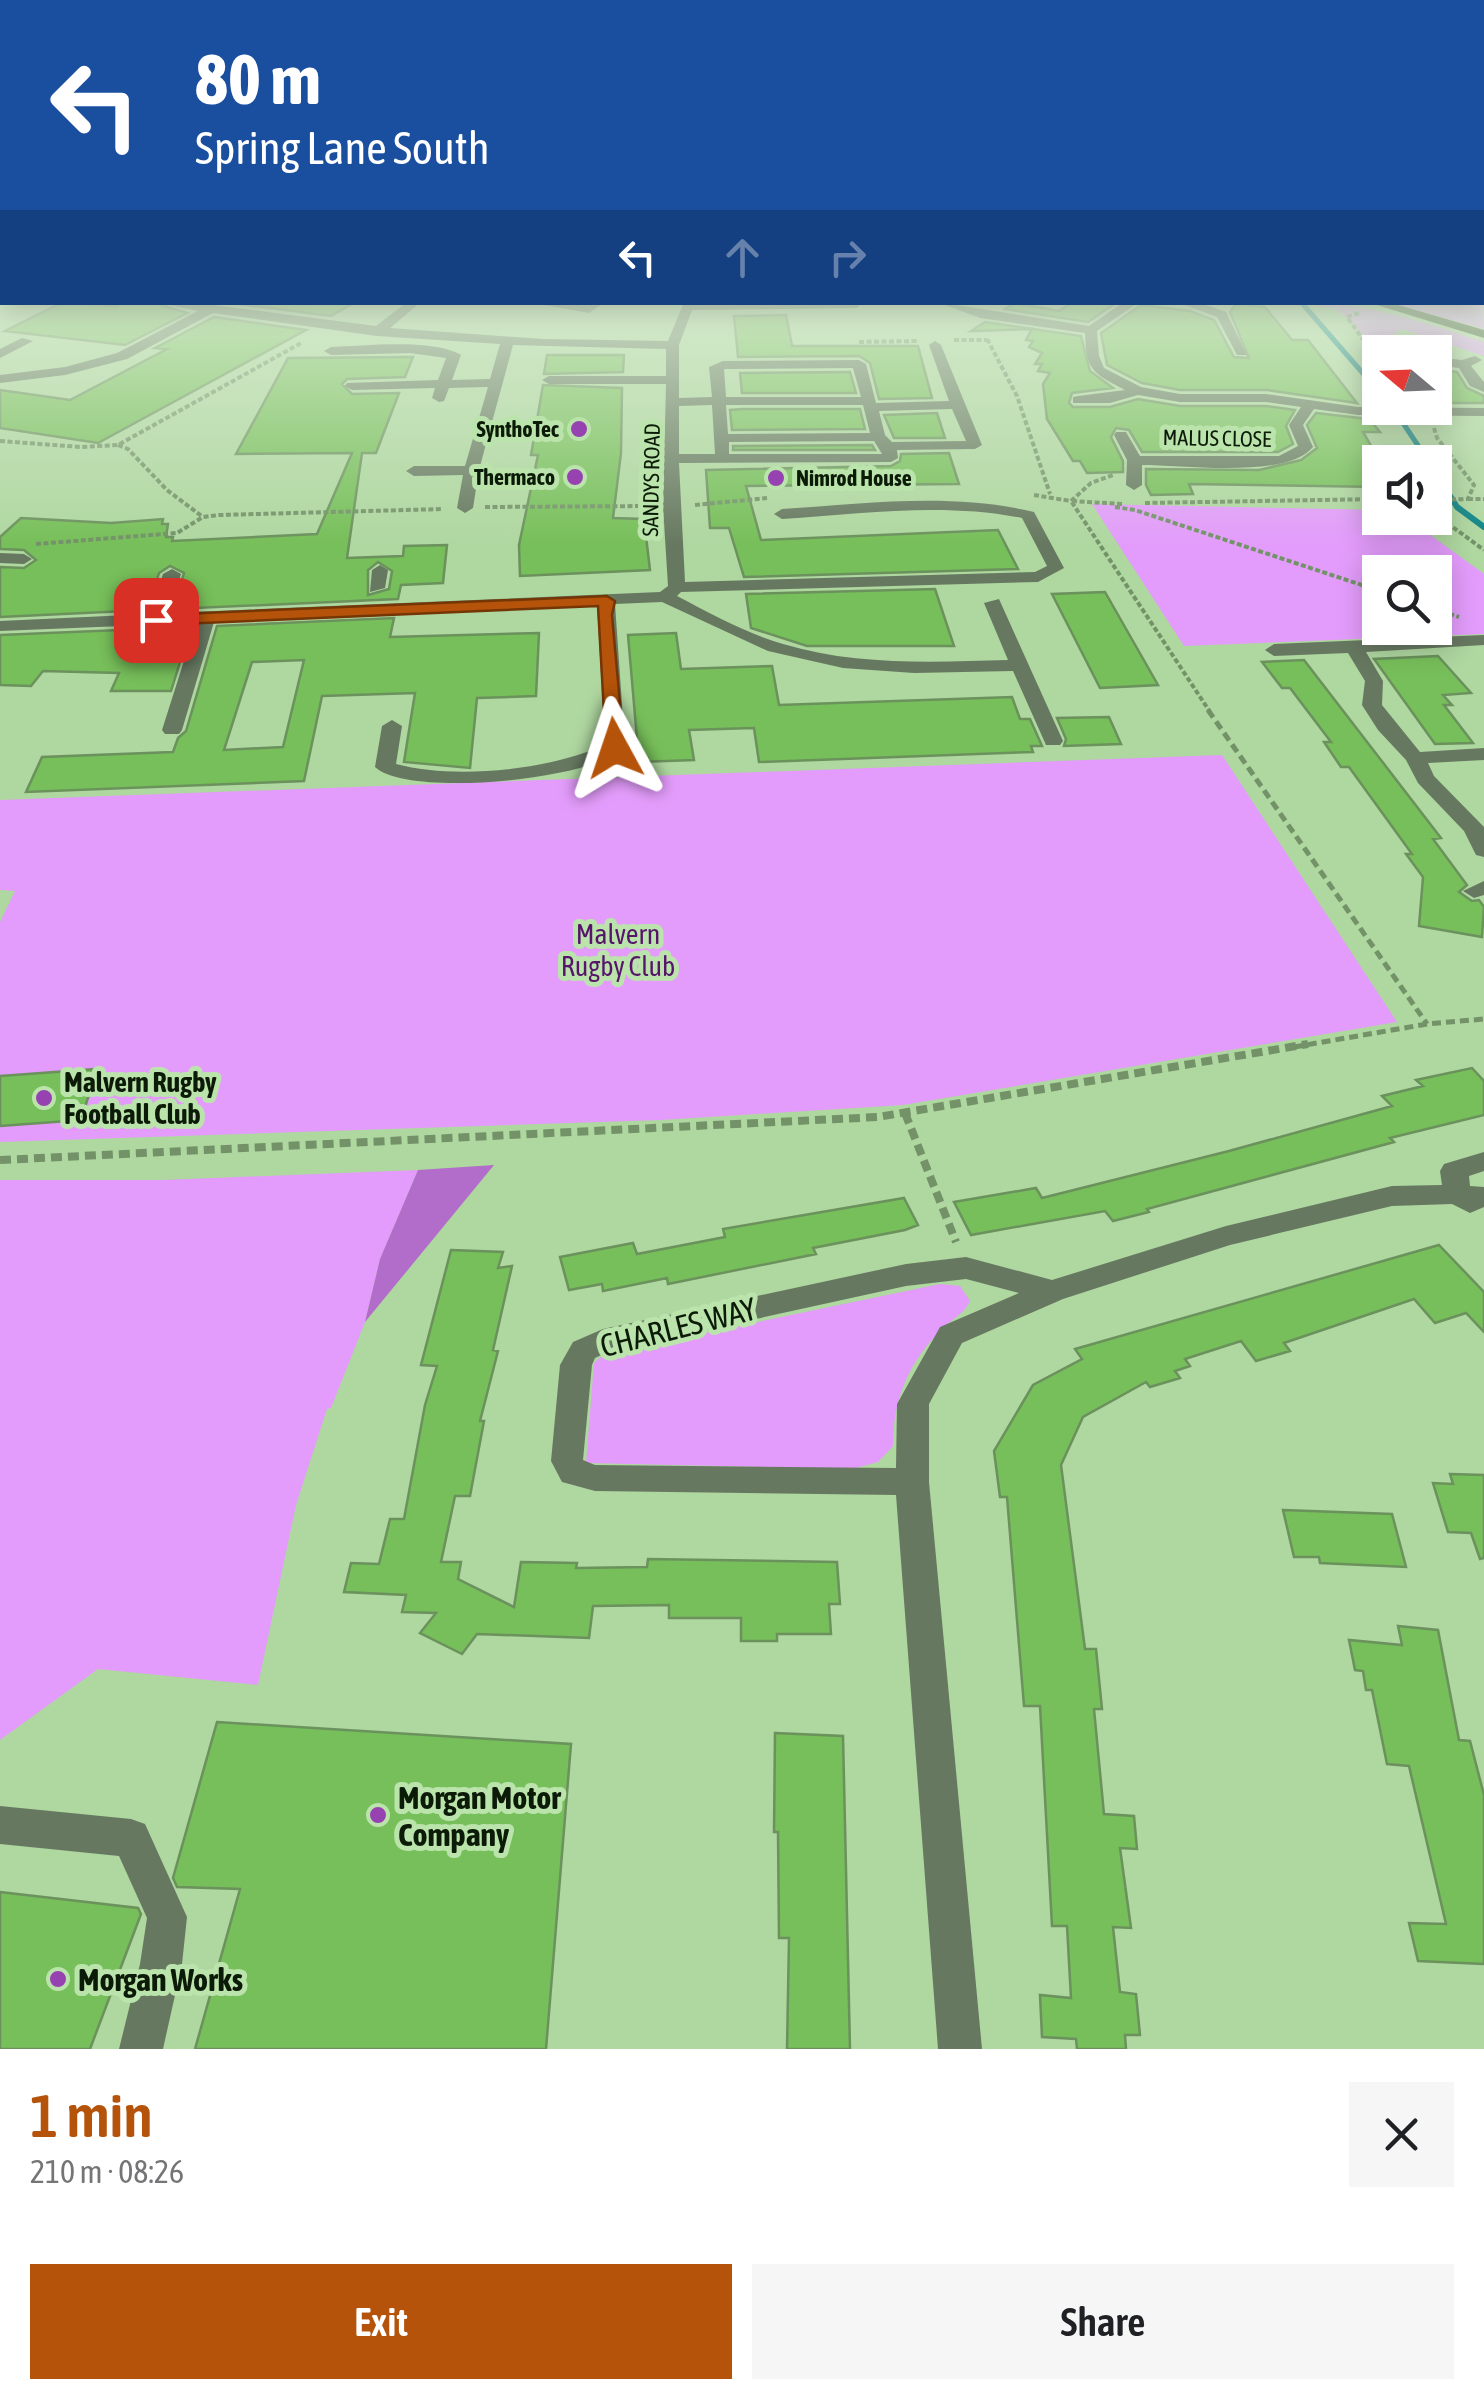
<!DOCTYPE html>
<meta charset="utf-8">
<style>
:root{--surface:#fff;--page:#f6f6f6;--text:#202124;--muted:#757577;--accent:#b45309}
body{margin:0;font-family:"Asap Condensed",sans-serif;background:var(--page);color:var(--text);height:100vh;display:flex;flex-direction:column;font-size:38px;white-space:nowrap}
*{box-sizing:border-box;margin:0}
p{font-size:32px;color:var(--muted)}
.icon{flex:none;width:55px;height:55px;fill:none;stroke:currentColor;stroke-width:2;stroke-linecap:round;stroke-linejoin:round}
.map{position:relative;height:2049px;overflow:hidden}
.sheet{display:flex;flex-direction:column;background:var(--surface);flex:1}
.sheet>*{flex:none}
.hud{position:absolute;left:0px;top:0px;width:1485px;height:305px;box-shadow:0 5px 25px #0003;background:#1a4fa0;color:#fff;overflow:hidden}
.needle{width:65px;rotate:289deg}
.tools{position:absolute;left:1362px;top:335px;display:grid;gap:20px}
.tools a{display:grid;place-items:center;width:90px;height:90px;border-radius:0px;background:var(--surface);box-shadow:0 5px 25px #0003;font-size:50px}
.pin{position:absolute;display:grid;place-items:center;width:85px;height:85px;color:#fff;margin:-42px;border-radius:20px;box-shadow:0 5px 15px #0006}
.me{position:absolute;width:110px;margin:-55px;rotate:355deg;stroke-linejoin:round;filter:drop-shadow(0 0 8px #0008)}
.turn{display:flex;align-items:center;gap:35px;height:210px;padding:0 30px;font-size:45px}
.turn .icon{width:130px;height:130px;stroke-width:2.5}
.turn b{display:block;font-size:70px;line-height:85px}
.lanes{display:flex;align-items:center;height:95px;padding:0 30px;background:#0003;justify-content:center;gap:50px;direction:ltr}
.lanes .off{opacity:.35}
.round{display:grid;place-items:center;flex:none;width:105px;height:105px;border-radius:0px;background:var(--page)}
.overview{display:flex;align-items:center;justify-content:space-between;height:170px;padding:0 30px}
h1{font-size:60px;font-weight:600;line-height:75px;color:var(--accent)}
.button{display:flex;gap:20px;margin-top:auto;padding:20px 30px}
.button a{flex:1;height:115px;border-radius:0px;background:var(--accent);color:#fff;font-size:40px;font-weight:600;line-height:115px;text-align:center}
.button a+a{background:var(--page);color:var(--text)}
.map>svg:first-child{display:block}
</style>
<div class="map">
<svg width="1484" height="2049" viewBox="0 0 1484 2049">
<rect width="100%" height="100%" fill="#afd7a0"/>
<path fill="#e39cfb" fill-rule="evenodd" d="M1483 281 1484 329 1389 303 1482 302Z
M1305 303C1368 302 1425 323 1484 342V356L1402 329 1375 346 1338 310Z
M1092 504 1380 510V518H1407L1484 574V634L1184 646ZM1435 572V628H1380V572Z
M1222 755 1397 1022 903 1105 661 1120 0 1142V922L15 891 0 890V800Z
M418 1170 380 1259 365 1322 331 1408 327 1409 296 1505 258 1685 98 1669 0 1740V1180H163Z
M940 1284 960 1286 970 1301C965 1313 951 1320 942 1329 908 1363 893 1399 893 1446L878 1462 852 1469 586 1463 594 1363 604 1354Z"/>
<path fill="#b26cc9" d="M494 1165 365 1322 380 1259 418 1170Z"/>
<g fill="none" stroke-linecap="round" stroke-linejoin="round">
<path stroke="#0b8285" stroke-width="5" d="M1301 302 1380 393
M1393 408 1425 456"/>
<path stroke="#0b8285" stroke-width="6" d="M1423 454 1429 462
M1435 472 1457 507 1484 527"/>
</g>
<path fill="#77bf5a" stroke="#6b915d" stroke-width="2.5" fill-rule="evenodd" d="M63 302 117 306V302H152L187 313 125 345 5 331Z
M223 302H355L331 316Z
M1073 302H1117L1088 322 1005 309 1014 303 1059 311Z
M1236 304 1265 307 1292 340H1308L1357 403 1267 390H1180L1142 383 1107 365 1101 333 1141 305 1190 311 1214 320 1234 357 1249 358 1230 312Z
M786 315 792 346H918L932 398 879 399 870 363 859 356 738 357 734 316Z
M214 317 306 330 98 443 0 428V390L70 400 167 349 155 348Z
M985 322 1081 336 1090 371 1113 388 1072 393 1069 403 1073 407H1110L1138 399 1180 406H1266L1295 410 1286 426 1293 444 1278 452H1142L1129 430 1116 428 1111 437 1123 461V472L1087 473 1080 461H1073L1047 419 1043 384 1050 373 1038 371 1042 364H1035L1042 353 1029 347 1033 341 1026 340 1032 329 971 331Z
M547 355H624L623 372 544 374Z
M410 357H413L405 377 347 379 342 384 352 394 399 393 376 453H362L347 558 403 556 404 546 447 545 443 583 401 585 398 599 173 609 184 573 170 566 159 573 147 610 0 617V567L24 568 36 560 24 550 0 549V537L21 518 111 523 163 519 162 524H168L166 537H173L172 541 317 534 352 453 236 454 288 358ZM378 562 392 571 389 589 368 595V570Z
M1435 369 1457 372 1467 388 1484 396V403H1435Z
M850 372 856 393H742L740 373Z
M543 385 622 388 621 453 613 518 644 519 650 570 520 576 519 545 538 455H531Z
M743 409H860L865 429 732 430 730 410Z
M937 413 945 438H894L884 415Z
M1316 413 1369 419 1380 432H1363L1380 461V487L1189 484 1193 494 1151 495 1146 485V469L1259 470 1301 460 1317 448 1307 425Z
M872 445 875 450H733V446Z
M949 453 959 484 746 486 761 540 998 530 1018 569 744 577 729 528H710L706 470 891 466 900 461 901 454Z
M935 589 954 646H807L751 628 746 594Z
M1105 592 1158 685 1100 688 1052 594Z
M394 618 390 637 539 633 536 696 477 698 470 768 404 762 415 693 322 696 304 781 26 792 42 757 173 752 178 738 186 731 217 626ZM304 660 283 747 224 750 252 662Z
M191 627 171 691H111L119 673 43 671 31 686 0 685V635Z
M676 633 681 669 772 666 779 705 1012 697 1020 719H1030L1042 746H1031L1033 752 759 762 754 728 689 730 694 760 639 762 628 635Z
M1438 656 1471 693 1443 695 1452 705H1444L1473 743 1435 744 1374 659Z
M1304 660 1441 838 1433 839 1467 885 1459 892 1472 901 1479 900 1484 907 1482 937 1419 926 1423 877 1406 854H1412L1349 767H1341L1324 742H1331L1290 688H1282L1262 662Z
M1109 717 1121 744 1064 746 1066 739 1057 718Z
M1472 1068 1484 1081V1115L1390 1138 1394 1142 1147 1209 1149 1212 1113 1221 1105 1211 971 1235 954 1202 1036 1188 1042 1198 1229 1151 1392 1106 1382 1096 1423 1086 1416 1080Z
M97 1069 81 1120 0 1126V1076Z
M904 1198 918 1225 905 1230 813 1248 816 1254 668 1284 667 1278 603 1291 602 1284 569 1290 560 1257 633 1243 637 1254 725 1237 723 1229Z
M1439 1245 1484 1292V1332L1466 1313 1435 1323 1414 1299 1284 1343 1290 1351 1256 1361 1241 1341 1185 1359 1190 1366 1175 1371 1180 1378 1150 1387 1146 1382 1083 1417 1061 1465 1085 1649H1096L1102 1709H1094L1104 1814 1134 1816 1137 1849 1120 1848 1131 1928 1113 1927 1120 1992 1136 1994 1140 2035H1125L1126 2049H1077L1076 2039 1042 2037 1040 1995 1071 1998 1067 1926H1052L1040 1706H1024L1007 1497H1000L994 1451 1033 1385 1082 1359 1075 1349Z
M451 1250 503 1252 498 1268 512 1266 493 1350 498 1351 480 1421H484L470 1496H455L441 1562H461L458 1579 514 1607 521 1562 577 1563 576 1568 647 1567 648 1559 837 1562 840 1604H829L831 1634H777V1641H741V1618H669V1605L593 1606 589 1638 477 1634 462 1654 420 1633 436 1613 402 1612 406 1595 344 1592 351 1563 379 1564 390 1519H404L425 1405 437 1366 421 1365Z
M1450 1474 1484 1475V1558L1480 1559 1471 1533 1448 1532 1433 1483 1453 1484Z
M1283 1510 1392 1514 1406 1567 1320 1563 1319 1557H1294Z
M1398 1626 1438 1630 1459 1740 1470 1741 1484 1795V1964L1418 1961 1409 1923 1446 1924 1409 1766 1387 1764 1372 1690H1366L1363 1671 1355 1670 1349 1640 1402 1645Z
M217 1722 571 1744 546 2049H195L240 1889 177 1887 173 1878Z
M775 1733 843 1736 850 2049H787L789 1938H779L778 1832H774Z
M0 1892 138 1908 141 1914 90 2049H0Z"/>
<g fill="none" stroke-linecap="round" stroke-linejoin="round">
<path stroke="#739268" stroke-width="4" stroke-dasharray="5 2.5" stroke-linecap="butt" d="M1359 313 1347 317 1380 363
M987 339 1017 396 1050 494
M954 340H987
M859 342 917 341
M1434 428 1437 438 1474 485 1468 499 1435 500
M0 441 81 447 118 445 303 342
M118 445 128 449 167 490 203 517
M1034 495 1071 501 1091 483 1113 475
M1468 499H1484
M1145 503 1380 499
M1122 504 1071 501 1210 712
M695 505 767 498
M485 507 648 506
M1115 507 1135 510 1380 591
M1435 514 1484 550
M36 544 177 533 203 517 219 515 443 509
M1435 609 1459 617"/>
<path stroke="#739268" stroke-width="5" stroke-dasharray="9 5" stroke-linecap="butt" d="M1208 710 1427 1024
M1294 1047 1427 1024 1484 1019"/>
<path stroke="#739268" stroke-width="8" stroke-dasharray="11 6" stroke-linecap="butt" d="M905 1113 956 1242
M0 1160 878 1117 1308 1044"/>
<path fill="#677861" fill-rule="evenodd" d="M1482 265H1484V271H1482Z
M0 276 2 277V283L0 284Z
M155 302H190L376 326 407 302H421L390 328 543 339 668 341 684 302H862L857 308 692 310 679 345V398L712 397 709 367 723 361 859 360 866 364 876 403 949 401 929 345 935 341 941 345 982 445 975 449 897 450 898 458 891 462 679 463 685 582 1035 572 1047 566 1022 518C942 502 862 514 782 519L774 514 782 509C866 504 950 492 1034 512L1064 568 1038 582 681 592 677 596C711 614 746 633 783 644 856 666 934 662 1008 660L984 603 999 599 1063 741 1060 745H1046L1013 671 914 673 843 668 768 651 662 602 615 604 625 748C592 780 408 798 375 767L382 726 392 720 402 726 396 764C456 780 548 770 605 745L597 605 214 622 182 730 179 734H165L162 730 196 623 0 631V621L150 614 163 574 172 569 181 574 168 613 660 592 668 586 663 506 666 384H549L542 380 549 376H666V349L513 345 479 470 473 508 465 513 457 508 463 475 414 476 406 471 414 466H465L488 387 449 388 444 401 439 402 432 398 435 388 352 390 345 386 347 383 438 380 446 358 410 353 331 355 324 351 331 347C366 346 432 338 461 355L452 380 490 379 500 344 377 336 213 313 127 359 65 375 0 383V375L65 367 117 353 198 311ZM853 368 861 397H726L724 369ZM712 405 715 454H679V406ZM726 405H863L870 433 728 434ZM952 409 966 441 892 442 885 435 879 411ZM874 441 882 454H729V442Z
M566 302H605L589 313 533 303Z
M937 302 1089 326 1124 302H1139L1097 331 1099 356 1104 368 1141 387 1180 394H1266L1358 407 1484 408V416L1358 415 1314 409 1303 425 1313 447C1287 479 1184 465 1142 465V485L1134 490 1126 485 1127 460 1114 435 1116 432H1126L1140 456H1279L1298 446 1289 425 1301 407 1266 402H1180L1138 395 1110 403H1073V397L1078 396 1125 390C1093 373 1086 371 1085 333L980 318Z
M1177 302H1197L1226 312 1247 355H1237L1217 317Z
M22 338 33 341 0 358V349Z
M1475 356 1482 360 1471 366 1484 382V392L1470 386 1459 368 1435 365V357L1462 360Z
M0 553 24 554 32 559 24 564 0 563Z
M380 565 388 570 385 588 370 592 372 570Z
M1484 635V645L1366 652 1383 681 1382 705 1420 752 1484 748V760L1428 763 1434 776 1484 827V857L1476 855 1464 831 1418 783 1406 760 1378 730 1362 705 1365 681 1348 653 1274 656 1265 650 1274 644Z
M1484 881V895L1474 898 1463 891Z
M1484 1152V1171L1469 1176 1470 1186 1484 1187V1207L1470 1213 1452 1204 1392 1206 1230 1245 1063 1299 962 1343 929 1404V1482L982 2049H938L896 1495 595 1491 562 1482 551 1461 560 1365 573 1342 603 1329 906 1264 966 1257 1052 1280 1226 1226 1392 1186 1442 1185 1440 1171 1444 1164ZM966 1279 1019 1293 940 1327 897 1404 896 1468 595 1465 583 1460 592 1365 595 1358 610 1351 906 1286Z
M0 1806 131 1819 145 1824 187 1917 182 1964 163 2049H119L140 1964 147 1918 119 1856 0 1844Z"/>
<path fill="#19350c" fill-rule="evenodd" d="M1367 302H1388L1484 330V338Z"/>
</g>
<linearGradient id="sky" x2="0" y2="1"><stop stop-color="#4fa0c0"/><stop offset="0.47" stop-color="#dbedd4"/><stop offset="1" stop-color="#dbedd4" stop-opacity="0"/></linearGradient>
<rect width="1484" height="545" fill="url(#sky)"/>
<path fill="#b45309" stroke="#753606" stroke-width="2.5" d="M607 596 615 601 612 615 624 748 615 754 606 748 598 606 156 625 148 620 156 615Z"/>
<g fill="#9642b0" stroke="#bbe4ac" stroke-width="4">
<circle cx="579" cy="429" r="10"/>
<circle cx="575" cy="477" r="10"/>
<circle cx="776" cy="478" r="10"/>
<circle cx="44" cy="1098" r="10"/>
<circle cx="378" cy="1815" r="10"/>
<circle cx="58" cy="1979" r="10"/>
</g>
<g text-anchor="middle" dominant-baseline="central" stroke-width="10" stroke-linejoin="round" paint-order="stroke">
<g font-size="22" font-weight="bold" fill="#0c1b07" stroke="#bbe4ac" text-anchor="end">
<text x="559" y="429">SynthoTec</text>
<text x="555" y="477">Thermaco</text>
<text x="796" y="478" text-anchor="start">Nimrod House</text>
</g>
<g font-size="22" fill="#0c1b07" stroke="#bbe4ac">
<text transform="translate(1217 438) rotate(1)">MALUS CLOSE</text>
<text transform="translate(651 480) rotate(-89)">SANDYS ROAD</text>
</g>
<g font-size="28" fill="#57146b" stroke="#bbe4ac">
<text x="618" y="934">Malvern<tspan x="618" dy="32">Rugby Club</tspan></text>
</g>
<g font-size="28" font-weight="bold" fill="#0c1b07" stroke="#bbe4ac" text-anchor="start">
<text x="64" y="1082">Malvern Rugby<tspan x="64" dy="32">Football Club</tspan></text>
</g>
<g font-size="32" fill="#0c1b07" stroke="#bbe4ac">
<text transform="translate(678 1327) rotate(-14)">CHARLES WAY</text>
</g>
<g font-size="32" font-weight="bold" fill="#0c1b07" stroke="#bbe4ac" text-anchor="start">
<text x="398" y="1797">Morgan Motor<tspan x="398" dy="37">Company</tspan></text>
<text x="78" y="1979">Morgan Works</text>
</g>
</g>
</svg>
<div class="tools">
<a><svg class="needle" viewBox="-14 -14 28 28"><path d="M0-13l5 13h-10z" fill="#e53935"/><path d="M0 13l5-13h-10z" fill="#757577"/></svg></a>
<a><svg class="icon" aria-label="sound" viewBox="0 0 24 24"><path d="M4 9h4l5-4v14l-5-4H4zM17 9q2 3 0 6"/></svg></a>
<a><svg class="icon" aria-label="search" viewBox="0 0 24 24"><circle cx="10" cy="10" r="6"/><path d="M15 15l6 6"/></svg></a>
</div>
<div class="pin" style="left:156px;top:620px;background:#d93025"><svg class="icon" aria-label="arrive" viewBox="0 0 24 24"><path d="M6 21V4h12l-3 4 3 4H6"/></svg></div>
<svg class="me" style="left:615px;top:748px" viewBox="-20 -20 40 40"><path d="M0-17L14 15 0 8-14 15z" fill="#b45309" stroke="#fff" stroke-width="4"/></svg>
<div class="hud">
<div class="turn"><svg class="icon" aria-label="left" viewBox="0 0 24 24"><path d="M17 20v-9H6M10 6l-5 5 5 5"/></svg><div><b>80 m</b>Spring Lane South</div></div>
<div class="lanes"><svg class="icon" aria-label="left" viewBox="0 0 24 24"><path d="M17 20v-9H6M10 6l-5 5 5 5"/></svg><svg class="icon off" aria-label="ahead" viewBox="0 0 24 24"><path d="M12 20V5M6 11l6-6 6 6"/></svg><svg class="icon off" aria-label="right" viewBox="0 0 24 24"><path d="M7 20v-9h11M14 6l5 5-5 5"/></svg></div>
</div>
</div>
<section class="sheet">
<div class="overview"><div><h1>1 min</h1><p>210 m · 08:26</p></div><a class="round"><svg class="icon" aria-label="close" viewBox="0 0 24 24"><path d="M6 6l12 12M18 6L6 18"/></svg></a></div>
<div class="button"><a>Exit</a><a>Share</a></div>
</section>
